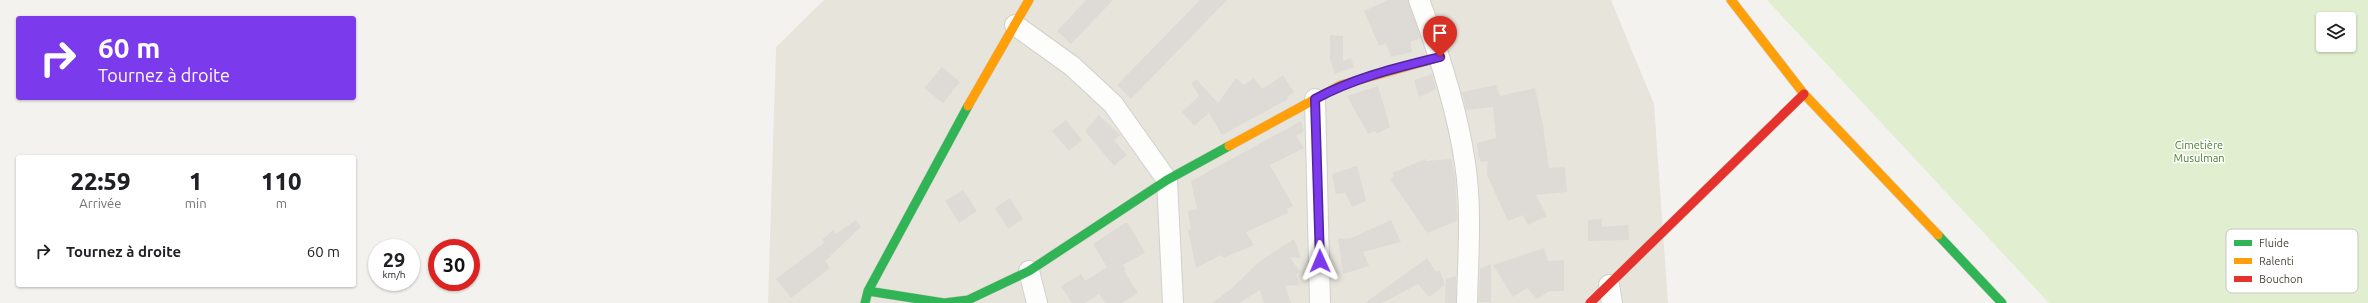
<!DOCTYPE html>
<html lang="fr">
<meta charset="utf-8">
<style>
:root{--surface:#fff;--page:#f6f6f6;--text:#202124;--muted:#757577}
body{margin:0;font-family:Ubuntu,sans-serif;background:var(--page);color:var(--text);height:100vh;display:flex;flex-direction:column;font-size:15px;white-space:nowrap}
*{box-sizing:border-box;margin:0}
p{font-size:13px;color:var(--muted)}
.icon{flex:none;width:22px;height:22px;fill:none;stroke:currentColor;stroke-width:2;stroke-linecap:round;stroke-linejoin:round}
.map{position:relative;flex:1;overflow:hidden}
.sheet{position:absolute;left:16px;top:155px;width:340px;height:132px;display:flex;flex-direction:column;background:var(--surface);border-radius:4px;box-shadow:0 1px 3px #0004}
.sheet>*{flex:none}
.banner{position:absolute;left:16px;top:16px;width:340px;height:84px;border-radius:4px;box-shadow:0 1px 3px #0004;background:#7c3aed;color:#fff;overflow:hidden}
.tools{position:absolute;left:2316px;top:12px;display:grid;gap:8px}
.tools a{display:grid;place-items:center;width:40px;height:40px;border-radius:4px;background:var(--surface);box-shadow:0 1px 3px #0004;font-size:20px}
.speed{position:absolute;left:368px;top:239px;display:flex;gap:8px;font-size:20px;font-weight:700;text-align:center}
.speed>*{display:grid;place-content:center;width:52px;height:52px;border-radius:50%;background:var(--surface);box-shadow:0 1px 3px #0004;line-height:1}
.speed small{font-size:10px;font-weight:400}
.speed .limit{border:6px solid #d22;background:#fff;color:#111}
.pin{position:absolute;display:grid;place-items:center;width:34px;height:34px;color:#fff;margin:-41px -17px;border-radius:50% 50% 50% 0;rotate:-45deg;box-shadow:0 0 4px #0007}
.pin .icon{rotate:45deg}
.me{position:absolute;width:44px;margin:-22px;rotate:359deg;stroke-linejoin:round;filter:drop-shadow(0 0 3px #0008)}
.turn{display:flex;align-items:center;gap:14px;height:84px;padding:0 16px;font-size:18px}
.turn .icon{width:52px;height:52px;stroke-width:2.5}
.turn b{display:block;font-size:28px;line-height:34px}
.eta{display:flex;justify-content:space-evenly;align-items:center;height:68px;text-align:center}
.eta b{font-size:24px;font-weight:800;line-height:28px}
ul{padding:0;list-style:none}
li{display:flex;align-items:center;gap:12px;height:56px;padding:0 16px}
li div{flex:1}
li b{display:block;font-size:15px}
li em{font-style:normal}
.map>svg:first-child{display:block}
</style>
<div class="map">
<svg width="2368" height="303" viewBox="0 0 2368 303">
<rect width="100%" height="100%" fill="#f4f2ee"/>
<path fill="#e7e4dc" d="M824 0H1611L1654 104 1668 303H768L776 47Z"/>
<path fill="#e1eecf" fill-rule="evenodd" d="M1767 0H2368V303H2049ZM2323 19H2349V45H2323Z"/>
<path fill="#dedbd6" d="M1086 0H1113L1071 44 1057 31Z
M1200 0H1227L1131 99 1117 85Z
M1388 0H1408L1421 38 1410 42 1412 52 1391 57 1386 43 1379 46 1364 11Z
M1330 35 1343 36V61L1351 58 1354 67 1335 74 1330 60Z
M942 67 960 82 943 103 924 88Z
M1432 74 1436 89 1419 97 1414 80Z
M1283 75 1294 92 1287 97 1288 99 1222 135 1209 113 1194 126 1182 112 1199 96 1191 83 1196 79 1218 103 1236 78 1244 85 1254 78 1262 89Z
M1496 85 1500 96 1535 88 1543 125 1549 168 1565 167 1567 192 1536 195 1547 216 1528 225 1523 215 1508 221 1487 175 1488 161 1481 162 1478 156 1477 143 1496 138 1493 107 1466 110 1463 96 1462 92Z
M1378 86 1390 127 1377 134 1375 131 1368 134 1347 96Z
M1099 115 1120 135 1114 140 1127 155 1114 166 1085 131Z
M1066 120 1082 140 1069 151 1052 131Z
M1301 121 1304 131 1296 136 1304 148 1270 165 1293 206 1287 209 1288 213 1246 232 1254 245 1223 258 1221 255 1196 268 1188 230 1191 229 1188 211 1197 209 1191 181Z
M1425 159 1426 161 1451 159 1455 176 1457 216V221L1427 233 1390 179 1394 176 1392 173Z
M1357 166 1366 201 1352 207 1345 193 1336 194 1332 174Z
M963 190 977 211 959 223 945 201Z
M1010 198 1023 219 1008 229 995 208Z
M1602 219V227L1628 225 1629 240 1588 241V220Z
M856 220 861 227 825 261 830 268 791 298 776 279 825 242 822 240 833 230 836 234Z
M1391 220 1401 242 1363 252 1369 266 1343 274 1338 239 1351 238Z
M1125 223H1128L1145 253 1123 265 1126 270 1124 271 1138 293 1122 303H1105L1099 294 1085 303H1072L1061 286 1081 274 1085 281 1107 267 1093 244Z
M1294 239 1301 258 1290 257 1300 272 1296 274 1299 285 1285 286 1291 303H1264L1260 290 1239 303H1212L1231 289 1260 261Z
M1544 248 1548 261 1564 260V291H1550L1537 299 1527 288 1513 297 1493 265Z
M1427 258 1436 272 1440 271 1445 285 1429 297 1418 284 1382 303H1365Z
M1491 264V302H1479L1480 269Z
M1456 276V303H1445L1446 279Z"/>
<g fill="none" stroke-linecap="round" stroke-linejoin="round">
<g stroke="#d2d0cb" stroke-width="22">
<path id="street" d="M1419 0C1439 53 1457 108 1465 163 1472 209 1468 257 1467 303
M1015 25 1072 66 1113 104 1167 180 1173 303
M1315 99 1320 303
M1029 271 1037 303
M1609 285 1612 303"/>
</g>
<g stroke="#d3cfc5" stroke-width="10">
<path id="fast" d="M1938 235 2002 303
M868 291 944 303 968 300 1029 271 1167 180 1229 146
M865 303 868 291 968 106"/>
</g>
<g stroke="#d3cfc5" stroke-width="10">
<path id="slow" d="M1731 0 1804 94 1938 235
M968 106 1029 0
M1229 146 1341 85 1441 57"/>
</g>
<g stroke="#d3cfc5" stroke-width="10">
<path id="jam" d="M1590 303 1804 94"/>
</g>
<use href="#street" stroke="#fdfdfc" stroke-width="20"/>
<use href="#fast" stroke="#30b455" stroke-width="9"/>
<use href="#slow" stroke="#ff9f0a" stroke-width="9"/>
<use href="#jam" stroke="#e5322d" stroke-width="9"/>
</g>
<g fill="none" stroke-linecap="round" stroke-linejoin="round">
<g stroke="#51269a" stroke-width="10">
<path id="route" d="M1320 261 1315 99C1356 77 1396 68 1440 57"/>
</g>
<use href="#route" stroke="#7c3aed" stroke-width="7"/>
</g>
<g text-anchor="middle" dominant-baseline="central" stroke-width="3" stroke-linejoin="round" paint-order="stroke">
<g font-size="11" fill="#4a7f2a" stroke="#fff">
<text x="2199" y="145">Cimetière<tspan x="2199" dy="13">Musulman</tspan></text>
</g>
</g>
<rect x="2226" y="229" width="132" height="64" rx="6" fill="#fff" stroke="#c9c7c4" stroke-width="1"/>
<rect x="2234" y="240" width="18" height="6" fill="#30b455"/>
<rect x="2234" y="258" width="18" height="6" fill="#ff9f0a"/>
<rect x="2234" y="276" width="18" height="6" fill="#e5322d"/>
<g font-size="11" fill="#4b4439">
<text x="2259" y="247">Fluide</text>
<text x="2259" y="265">Ralenti</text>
<text x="2259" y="283">Bouchon</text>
</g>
</svg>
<div class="tools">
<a><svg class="icon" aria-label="layers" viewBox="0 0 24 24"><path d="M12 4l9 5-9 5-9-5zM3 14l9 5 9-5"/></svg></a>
</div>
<div class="speed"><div>29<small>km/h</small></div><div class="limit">30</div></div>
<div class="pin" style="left:1440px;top:57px;background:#d93025"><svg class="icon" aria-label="arrive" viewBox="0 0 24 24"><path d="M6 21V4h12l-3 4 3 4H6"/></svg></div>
<svg class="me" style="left:1320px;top:261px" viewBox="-20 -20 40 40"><path d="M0-17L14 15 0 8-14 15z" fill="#7c3aed" stroke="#fff" stroke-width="4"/></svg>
<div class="banner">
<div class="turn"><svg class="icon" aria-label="right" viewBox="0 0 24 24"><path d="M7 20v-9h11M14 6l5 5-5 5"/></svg><div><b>60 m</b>Tournez à droite</div></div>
</div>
<section class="sheet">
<div class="eta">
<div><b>22:59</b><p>Arrivée</p></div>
<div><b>1</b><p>min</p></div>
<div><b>110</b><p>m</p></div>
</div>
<ul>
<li><svg class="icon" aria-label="right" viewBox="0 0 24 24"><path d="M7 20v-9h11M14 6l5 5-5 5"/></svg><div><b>Tournez à droite</b></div><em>60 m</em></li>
</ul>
</section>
</div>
